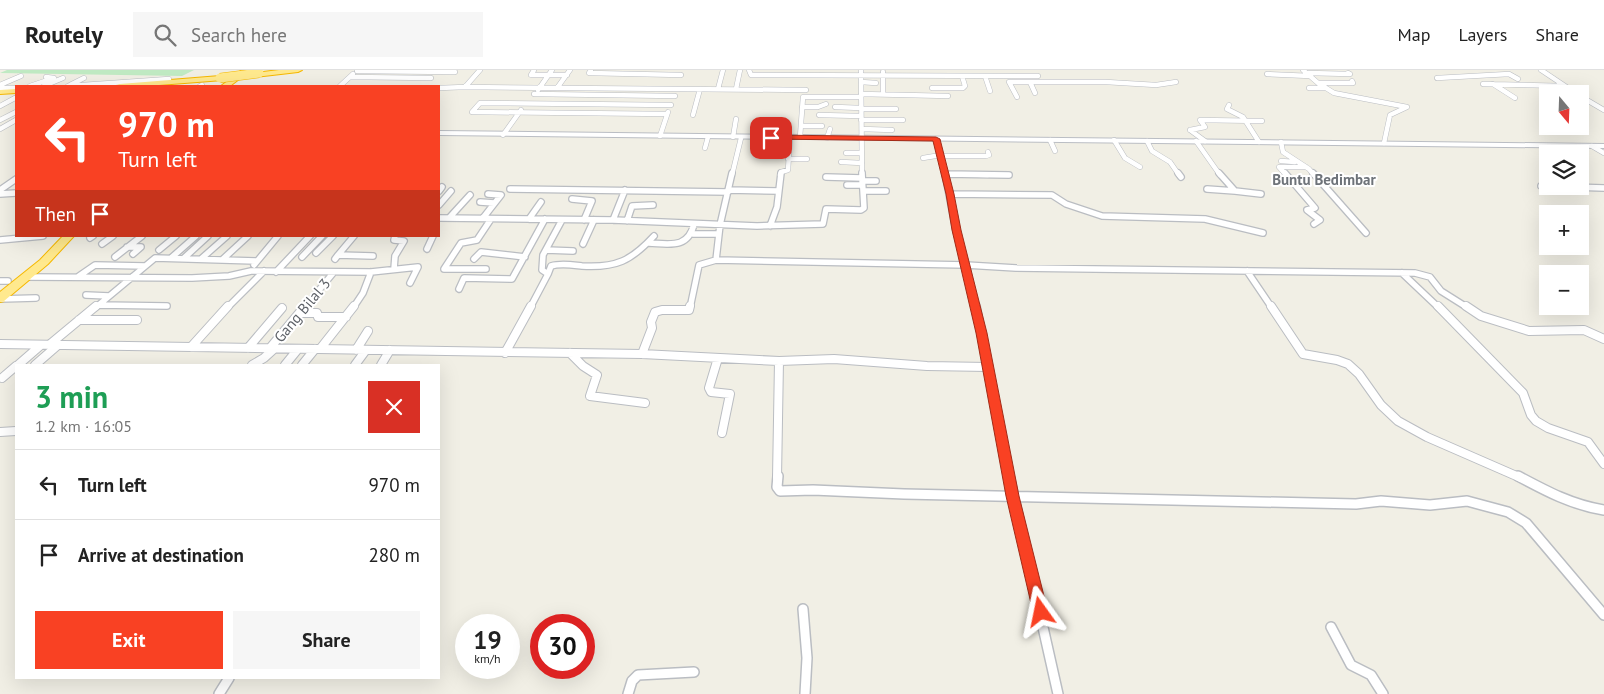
<!DOCTYPE html>
<meta charset="utf-8">
<style>
:root{--surface:#fff;--page:#f6f6f6;--text:#222;--muted:#767676;--line:#e0e0e0;--accent:#f94123}
body{margin:0;font-family:"PT Sans",sans-serif;background:var(--page);color:var(--text);height:100vh;display:flex;flex-direction:column;font-size:19px;white-space:nowrap}
*{box-sizing:border-box;margin:0}
p{font-size:16px;color:var(--muted)}
.icon{flex:none;width:28px;height:28px;fill:none;stroke:currentColor;stroke-width:2;stroke-linecap:round;stroke-linejoin:round}
.map{position:relative;flex:1;overflow:hidden}
.drawer{position:absolute;left:15px;top:294px;width:425px;height:315px;display:flex;flex-direction:column;background:var(--surface);border-radius:0px;box-shadow:0 5px 20px #0002}
.drawer>*{flex:none}
.guide{position:absolute;left:15px;top:15px;width:425px;height:152px;border-radius:0px;box-shadow:0 5px 20px #0002;background:#f94123;color:#fff;overflow:hidden}
.needle{width:32px;rotate:161deg}
.tools{position:absolute;left:1539px;top:15px;display:grid;gap:10px}
.tools a{display:grid;place-items:center;width:50px;height:50px;border-radius:0px;background:var(--surface);box-shadow:0 5px 20px #0002;font-size:25px}
.speed{position:absolute;left:455px;top:544px;display:flex;gap:10px;font-size:25px;font-weight:700;text-align:center}
.speed>*{display:grid;place-content:center;width:65px;height:65px;border-radius:50%;background:var(--surface);box-shadow:0 5px 20px #0002;line-height:1}
.speed small{font-size:12px;font-weight:400}
.speed .limit{border:8px solid #d22;background:#fff;color:#111}
.pin{position:absolute;display:grid;place-items:center;width:42px;height:42px;color:#fff;margin:-21px;border-radius:10px;box-shadow:0 2px 8px #0006}
.me{position:absolute;width:55px;margin:-28px;rotate:348deg;stroke-linejoin:round;filter:drop-shadow(0 0 4px #0008)}
.turn{display:flex;align-items:center;gap:18px;height:105px;padding:0 20px;font-size:22px}
.turn .icon{width:65px;height:65px;stroke-width:2.5}
.turn b{display:block;font-size:35px;line-height:42px}
.then{display:flex;align-items:center;height:48px;padding:0 20px;background:#0003;gap:10px;font-size:19px}
.round{display:grid;place-items:center;flex:none;width:52px;height:52px;border-radius:0px;background:var(--page)}
.headline{display:flex;align-items:center;justify-content:space-between;height:85px;padding:0 20px}
h1{font-size:30px;font-weight:800;line-height:38px;color:#1e9e55}
.primary-button{display:flex;gap:10px;margin-top:auto;padding:10px 20px}
.primary-button a{flex:1;height:58px;border-radius:0px;background:var(--accent);color:#fff;font-size:20px;font-weight:800;line-height:58px;text-align:center}
.primary-button a+a{background:var(--page);color:var(--text)}
ul{padding:0;list-style:none}
li{display:flex;align-items:center;gap:15px;height:70px;padding:0 20px;border-top:1px solid var(--line)}
li div{flex:1}
li b{display:block;font-size:19px}
li em{font-style:normal}
header{display:flex;align-items:center;gap:30px;box-sizing:border-box;height:70px;padding:0 25px;background:var(--surface);border-bottom:1px solid var(--line)}
header strong{font-size:24px}
nav{display:flex;gap:28px;margin-inline-start:auto;font-size:18px}
.search{width:350px;height:45px;background:var(--page);display:flex;align-items:center;gap:12px;box-sizing:border-box;padding:0 18px;border-radius:0px;color:var(--muted);font-size:19px}
.map>svg:first-child{display:block}
</style>
<header>
<strong>Routely</strong>
<div class="search"><svg class="icon" aria-label="search" viewBox="0 0 24 24"><circle cx="10" cy="10" r="6"/><path d="M15 15l6 6"/></svg>Search here</div>
<nav><a>Map</a><a>Layers</a><a>Share</a></nav>
</header>
<div class="map">
<svg width="1604" height="624" viewBox="0 0 1604 624">
<rect width="100%" height="100%" fill="#f1efe5"/>
<path fill="#c0eac3" d="M7 0H194L182 6 0 3Z"/>
<g fill="none" stroke-linecap="round" stroke-linejoin="round">
<g stroke="#babdc2" stroke-width="5.5">
<path id="street-far3" d="M534 0 531 5H567
M591 0 589 3 681 5
M749 0 751 5 1038 6
M861 0 862 105
M1303 0 1318 13 1334 23 1407 37 1390 45 1384 73
M1541 0 1577 24
M357 1 455 2
M883 2V24
M1308 3 1350 4 1348 3
M1267 4 1310 6
M985 6 990 21
M350 7 431 8
M1437 8 1509 4 1518 9
M861 12 876 13
M1030 12 1035 23
M1318 13H1353L1352 11
M1483 14 1564 16
M1493 14 1515 28
M0 15 21 6
M70 15 84 8
M30 16 54 8 46 7
M44 16 63 8
M68 16 169 9
M200 16 202 15
M340 16 353 4
M463 17 806 20
M0 18H16
M439 18 465 17 480 0
M557 18 570 0
M932 18H963L965 16 962 6
M1309 18H1326
M718 19 723 0
M736 19 740 0
M538 20 552 0
M534 24 675 26
M861 24 948 26
M1580 26 1604 40
M1017 27 1009 12H1106L1156 15 1176 12
M1229 35 1227 39 1243 47 1259 72
M0 36 15 28
M802 37H818L826 34
M835 37 861 38
M861 39H896
M667 44 472 42 480 33 671 35
M693 45 700 19
M819 45 861 46
M0 50 16 42
M861 50H903
M801 56H822
M0 59 16 50
M862 59 892 60
M1190 60 1205 57 1200 50 1262 51
M1190 60 1205 71
M503 65 521 40
M660 66 668 42
M733 67 736 49
M800 67 803 27H861
M827 68 830 59
M936 69 945 105
M1050 70 1055 81
M1114 70 1125 88 1140 97
M1147 71 1152 81 1170 92 1179 105
M1196 71 1220 105
M1281 72 1283 82 1309 99 1314 105
M770 74 771 68
M1592 76 1604 83
M705 78 708 67
M846 83H861
M941 86H986L989 85 988 82
M923 88 941 85
M788 89H807
M1281 91 1295 92
M841 92 862 93
M945 104 988 105
M732 105 741 68
M780 105 781 102 788 100 790 68
M1286 105 1279 97H1306"/>
</g>
<g stroke="#babdc2" stroke-width="8">
<path id="street-far2" d="M1178 103 1181 107
M1219 103 1235 121 1261 124
M1285 103 1315 138 1307 140 1320 150 1314 154
M1313 103 1366 163
M945 104 1009 105
M826 107 862 108
M862 111H876
M847 115H862
M1541 116 1604 118
M510 119 728 122
M1207 119 1235 121
M0 120 16 109
M728 120 778 121
M439 121 442 117
M863 121H886
M0 124 16 123
M950 124 1052 125 1066 134 1102 146 1205 149 1263 163
M572 129 592 131 584 150
M480 132 494 133
M439 135 451 121
M439 148 613 150 757 156 823 154 826 139 861 140 864 138 862 103
M449 148 470 125
M483 148 501 125 488 124
M529 149 541 132
M613 150 625 120
M627 151 632 136 653 135
M770 156 777 137 781 103
M693 164H718
M90 168 93 166
M0 170 43 166
M649 173C670 174 688 179 694 154
M102 174 113 166
M583 174 594 150
M127 177H141L133 184
M427 179 433 166
M159 180 176 166
M546 180 573 181
M316 183 333 166
M338 185 354 166
M115 187 142 166
M302 187 322 166
M171 188 196 166
M184 188 208 166
M202 188 227 166
M223 189 248 166
M335 189 338 185 373 186
M474 189 481 182 525 187
M716 190 966 195 956 161 945 103
M254 195 278 166
M394 199 395 186 404 171 394 170 395 166
M486 199H444L461 173 477 170 491 149
M1247 201 1272 238
M276 202 310 166
M1402 203 1439 238
M548 204 551 196C561 193 572 195 582 196 616 198 631 191 654 166
M79 206 95 195 145 196
M26 207 192 208 229 206 251 201 371 202 418 197 410 213
M0 211H8
M459 219 464 208 512 209 545 149
M86 225 109 226
M0 229 36 228
M98 235 167 236
M95 238 155 188 256 191
M227 238 264 201
M304 238 334 202
M353 238 363 223 371 202
M530 238 548 204 542 200 543 185 562 150
M690 238 699 195 716 190 720 155 732 103
M976 238 966 195 1016 198 1415 203 1430 207 1441 221 1468 238"/>
</g>
<g stroke="#babdc2" stroke-width="10">
<path id="street-far1" d="M976 236 1009 408
M1271 236 1303 284 1337 290 1348 294 1359 304 1381 335 1398 351 1427 367 1521 408
M1438 236 1523 323 1531 345 1536 351 1548 358 1588 372 1604 394
M1466 236 1481 246 1529 261 1584 260 1604 269
M301 243H317L318 247H346
M79 250H137
M0 274 642 284 779 291 834 289 927 296 988 297
M49 275 96 236
M191 277 228 236
M248 278 282 238
M270 278 305 236
M320 279 354 236
M356 280 368 261
M505 283 531 236
M570 283 583 296 597 305 590 326 645 333
M642 284 652 258 651 252 655 242 662 240H689L690 236
M718 288 709 318 711 322 730 324 722 363
M18 295 41 275
M35 295 58 275
M252 295 264 288 275 278
M285 295 298 279
M302 295 315 279
M355 295 366 280
M381 295 390 280
M2 308 16 296
M0 362 16 361
M777 408 779 291"/>
</g>
<g stroke="#babdc2" stroke-width="12">
<path id="street" d="M778 406 777 417 780 421 813 420 904 424 1356 434 1381 431 1430 435 1467 431 1508 442 1526 453 1604 545
M1009 406 1058 624
M1518 406C1546 421 1572 435 1604 440
M803 539 807 588 805 624
M1331 557 1351 595 1371 605 1383 624
M219 624 229 608
M628 624 632 611 638 605 694 602"/>
</g>
<g stroke="#bbbec4" stroke-width="2">
<path id="secondary" d="M439 61 1604 74V78L439 65Z"/>
</g>
<g stroke="#f6b800" stroke-width="2">
<path id="highway" d="M242 0H251L230 16H221Z
M279 0H302L298 2 255 7 251 5 255 3Z
M220 6 224 8 223 10 146 16H116L120 14Z
M16 19V23L0 24V20Z
M63 166H74L48 194 4 231 0 232V222L40 190Z"/>
</g>
<use href="#street-far3" stroke="#fff" stroke-width="4.5"/>
<use href="#street-far2" stroke="#fff" stroke-width="5.5"/>
<use href="#street-far1" stroke="#fff" stroke-width="8"/>
<use href="#street" stroke="#fff" stroke-width="9"/>
<use href="#secondary" fill="#fff" fill-rule="evenodd"/>
<use href="#highway" fill="#ffe98e" fill-rule="evenodd"/>
<g stroke="#f6b800" stroke-width="10" stroke-linecap="butt">
<path id="highway-bridge" d="M220 8 259 3"/>
</g>
<use href="#highway-bridge" stroke="#ffe98e" stroke-width="9"/>
</g>
<path fill="#f94123" stroke="#a22a17" d="M771 65 936 67 940 69 954 124 961 160 987 263 1019 426 1048 542 1046 547 1041 549 1035 547 1033 542 1006 426 976 263 952 160 946 124 933 71 769 69V66Z"/>
<g text-anchor="middle" dominant-baseline="central" stroke-width="4" stroke-linejoin="round" paint-order="stroke">
<g font-size="15" font-weight="bold" fill="#6e7379" stroke="#fff">
<text x="1324" y="109">Buntu Bedimbar</text>
</g>
<g font-size="15" fill="#5d6167" stroke="#fff">
<text transform="translate(302 240) rotate(-50)">Gang Bilal 3</text>
</g>
</g>
</svg>
<div class="tools">
<a><svg class="needle" viewBox="-14 -14 28 28"><path d="M0-13l5 13h-10z" fill="#e53935"/><path d="M0 13l5-13h-10z" fill="#767676"/></svg></a>
<a><svg class="icon" aria-label="layers" viewBox="0 0 24 24"><path d="M12 4l9 5-9 5-9-5zM3 14l9 5 9-5"/></svg></a>
<a>+</a>
<a>−</a>
</div>
<div class="speed"><div>19<small>km/h</small></div><div class="limit">30</div></div>
<div class="pin" style="left:771px;top:68px;background:#d93025"><svg class="icon" aria-label="arrive" viewBox="0 0 24 24"><path d="M6 21V4h12l-3 4 3 4H6"/></svg></div>
<svg class="me" style="left:1041px;top:542px" viewBox="-20 -20 40 40"><path d="M0-17L14 15 0 8-14 15z" fill="#f94123" stroke="#fff" stroke-width="4"/></svg>
<div class="guide">
<div class="turn"><svg class="icon" aria-label="left" viewBox="0 0 24 24"><path d="M17 20v-9H6M10 6l-5 5 5 5"/></svg><div><b>970 m</b>Turn left</div></div>
<div class="then">Then<svg class="icon" aria-label="arrive" viewBox="0 0 24 24"><path d="M6 21V4h12l-3 4 3 4H6"/></svg></div>
</div>
<section class="drawer">
<div class="headline"><div><h1>3 min</h1><p>1.2 km · 16:05</p></div><a class="round" style="background:#d93025;color:#fff"><svg class="icon" aria-label="close" viewBox="0 0 24 24"><path d="M6 6l12 12M18 6L6 18"/></svg></a></div>
<ul>
<li><svg class="icon" aria-label="left" viewBox="0 0 24 24"><path d="M17 20v-9H6M10 6l-5 5 5 5"/></svg><div><b>Turn left</b></div><em>970 m</em></li>
<li><svg class="icon" aria-label="arrive" viewBox="0 0 24 24"><path d="M6 21V4h12l-3 4 3 4H6"/></svg><div><b>Arrive at destination</b></div><em>280 m</em></li>
</ul>
<div class="primary-button"><a>Exit</a><a>Share</a></div>
</section>
</div>
